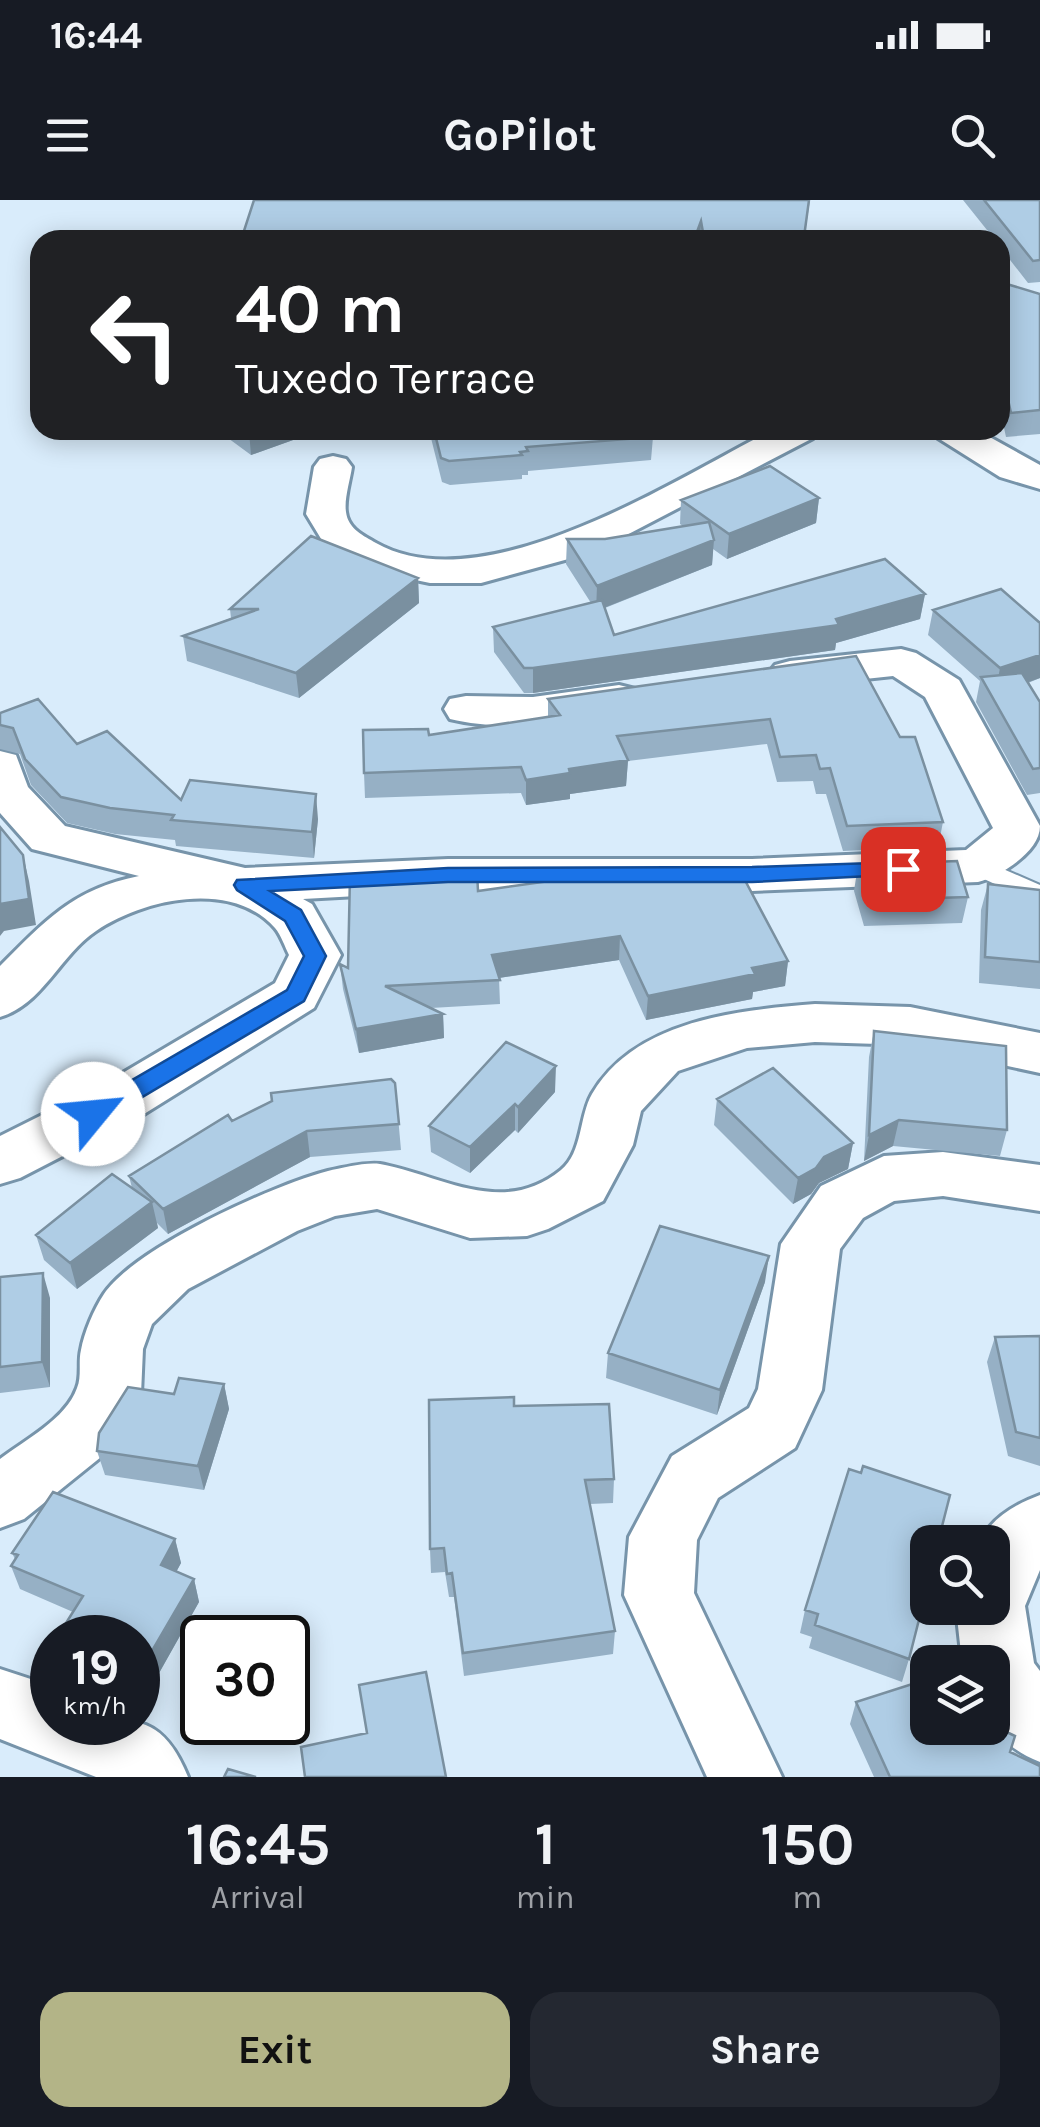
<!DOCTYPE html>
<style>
:root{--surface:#171b24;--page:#242831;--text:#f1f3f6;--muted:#9ea1a6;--accent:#b3b487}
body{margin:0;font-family:Karla,sans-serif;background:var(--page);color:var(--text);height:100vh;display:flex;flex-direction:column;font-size:38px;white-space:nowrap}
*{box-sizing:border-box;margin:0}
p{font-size:32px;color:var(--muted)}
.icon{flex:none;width:55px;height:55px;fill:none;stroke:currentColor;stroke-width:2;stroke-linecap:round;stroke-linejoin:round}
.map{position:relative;height:1577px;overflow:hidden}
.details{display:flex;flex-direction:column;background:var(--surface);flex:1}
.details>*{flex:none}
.guide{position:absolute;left:30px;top:30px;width:980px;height:210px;border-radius:30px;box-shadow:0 5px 25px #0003;background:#202124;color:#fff;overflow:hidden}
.buttons{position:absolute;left:910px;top:1325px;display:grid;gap:20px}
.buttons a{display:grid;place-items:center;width:100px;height:100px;border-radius:20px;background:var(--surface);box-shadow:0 5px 25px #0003;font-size:50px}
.speed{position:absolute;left:30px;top:1415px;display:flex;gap:20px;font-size:50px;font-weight:700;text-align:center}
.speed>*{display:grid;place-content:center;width:130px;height:130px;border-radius:50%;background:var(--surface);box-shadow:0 5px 25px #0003;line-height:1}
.speed small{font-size:25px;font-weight:400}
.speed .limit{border:5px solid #111;border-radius:15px;background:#fff;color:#111}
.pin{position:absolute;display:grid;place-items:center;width:85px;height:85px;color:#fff;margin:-42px;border-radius:20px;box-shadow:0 5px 15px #0006}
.me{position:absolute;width:110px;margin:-55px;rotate:62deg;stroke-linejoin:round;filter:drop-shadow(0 0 8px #0008)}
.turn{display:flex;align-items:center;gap:35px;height:210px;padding:0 40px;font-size:45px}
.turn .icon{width:130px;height:130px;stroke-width:2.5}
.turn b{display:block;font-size:70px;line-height:85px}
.eta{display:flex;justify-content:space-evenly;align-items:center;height:170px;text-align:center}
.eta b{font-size:60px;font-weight:700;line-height:70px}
.primary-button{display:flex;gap:20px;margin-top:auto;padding:20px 40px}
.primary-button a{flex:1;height:115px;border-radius:30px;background:var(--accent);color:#111;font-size:40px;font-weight:700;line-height:115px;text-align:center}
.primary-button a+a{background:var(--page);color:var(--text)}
.status{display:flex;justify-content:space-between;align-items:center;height:70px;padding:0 50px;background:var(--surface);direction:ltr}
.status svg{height:28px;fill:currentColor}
header{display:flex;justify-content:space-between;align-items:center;height:130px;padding:0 40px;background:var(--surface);font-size:45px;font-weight:700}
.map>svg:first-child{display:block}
</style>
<div class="status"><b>16:44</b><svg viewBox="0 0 49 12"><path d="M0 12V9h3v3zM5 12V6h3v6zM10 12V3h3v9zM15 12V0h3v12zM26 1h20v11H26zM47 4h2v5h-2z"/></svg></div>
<header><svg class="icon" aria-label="menu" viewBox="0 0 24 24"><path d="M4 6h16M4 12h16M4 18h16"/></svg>GoPilot<svg class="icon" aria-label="search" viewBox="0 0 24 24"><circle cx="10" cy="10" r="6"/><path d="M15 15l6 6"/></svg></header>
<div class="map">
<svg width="1040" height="1577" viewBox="0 0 1040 1577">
<rect width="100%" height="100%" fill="#d9ecfb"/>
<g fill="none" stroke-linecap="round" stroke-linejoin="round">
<g stroke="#7794aa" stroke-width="4">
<path id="lane" d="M978 658 1040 685V705L969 672 965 666Z"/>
</g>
<g stroke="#7794aa" stroke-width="6">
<path id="street" d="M772 230H818L813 238 594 352 481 383H430L377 372 363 369 326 347 306 314 314 267 320 259 333 256 346 259 352 267C350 281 344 299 346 312 348 329 364 336 376 343 484 404 674 280 772 230Z
M933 230H977L1040 265V289L1000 277 938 238Z
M901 449 916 453 959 480 1040 626C1040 652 1000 676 978 682L752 691H448L303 699 312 704 341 755 314 808 144 914 20 978 0 984V936L104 884 275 783 289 755C285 747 281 735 275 728 232 679 143 699 96 731 60 755 43 804 0 817V766C45 721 73 689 139 676L32 649 0 613V551L16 555 28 587 65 626 245 668 448 659H752L966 650 993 628 925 497 893 476 790 487 775 483 768 474 775 465 790 461Z
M619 485 635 489 641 498 635 507C578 521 507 533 450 519L444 509 450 499 466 496 533 497Z
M815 804 910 807 1040 833V873L910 845 815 842 747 848 678 871 641 911 633 945 603 1001 548 1029 527 1036 470 1038 377 1009 335 1016 297 1031 188 1089 152 1124 143 1149 141 1194 106 1253 24 1319 0 1328V1259C25 1240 66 1219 77 1188 82 1176 78 1162 81 1150 84 1133 94 1109 104 1094 135 1048 273 985 328 971 342 968 365 962 380 964 441 975 502 1018 561 970 583 952 579 916 592 894 635 820 739 810 815 804Z
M943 952 1040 965V1011L943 996 894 1001 863 1018 840 1049 822 1190 795 1248 718 1298 697 1340 694 1393 782 1577H707L624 1395 629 1337 672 1256 749 1208 758 1189 781 1044 821 986 884 956Z
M1040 1295V1370L1025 1406 1034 1463 1040 1471V1562C986 1540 992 1514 992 1462H962L956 1408H992V1342H980C991 1318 1016 1304 1040 1295Z
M0 1469 52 1486V1522C122 1522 158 1503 188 1577H96L0 1539Z"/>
</g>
<use href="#lane" fill="#fff" fill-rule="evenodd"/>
<use href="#street" fill="#fff" fill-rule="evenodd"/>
</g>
<path fill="#96b0c5" d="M810 0 804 40H241Z
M963 0H1040V82L1028 83 1000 47V40H995Z
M1000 82 1040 94V234L1006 237 1000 209Z
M217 230H321L251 255Z
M429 230H650L653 237 651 260 528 271V275H522V279L450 285 442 282Z
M819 298 816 323 727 359 713 349 712 365 605 408 614 435 925 394 920 419 836 443 835 450 533 493H524L494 452 493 427 591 403 566 364 567 339H605L683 326 680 324 681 300Z
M418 378 419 403 299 498 187 461 183 436 231 418 230 409Z
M933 410 1040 423V478L1028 483 1040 502V593L1027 595 976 502 980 481 928 435Z
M856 456 943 622 938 647 843 651 826 594H816L813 581 777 582 767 544 628 561 626 586 570 594V599L526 605 521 593 365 598 364 573 429 535 548 517V499Z
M0 513 77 544 181 600 318 619 314 658 176 646 175 640 115 634 67 623 31 585 20 554 0 549Z
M858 665 968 697 962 723 864 726 854 691Z
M988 684 1040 690V789L979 783 981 710Z
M478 691 788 761 785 786 753 792 752 799 646 820 619 760 499 778 500 804 431 808 443 814 444 838 359 853 343 789 340 764 348 768Z
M874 831 1007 930 1000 956 893 946 864 961 869 857Z
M395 883 401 950 310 957 168 1034 157 1023 158 1028 77 1089 44 1060 36 1035 132 988 129 976 232 921Z
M555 892 518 933 515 930 470 973 431 952 429 926Z
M717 899 853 943 848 969 819 983 811 994 793 1004 714 925Z
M0 1077 50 1098V1187L0 1193Z
M765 1082 717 1215 606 1178 608 1153Z
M1040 1136V1266L1008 1256 987 1162 995 1137Z
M224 1184 229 1209 204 1290 105 1275 97 1251 174 1194Z
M514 1206 614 1279 613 1303 590 1304 615 1431 613 1454 464 1476 454 1397H449L445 1372 431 1373 430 1349Z
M861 1273 909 1459 902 1482 809 1448 812 1437 800 1433 805 1410Z
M175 1339 181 1363 176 1372 194 1379 199 1402 145 1498 138 1486V1438H63L61 1431 73 1412 20 1389 11 1366 15 1359 12 1353Z
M856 1502 1010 1552 1040 1577H874L850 1524Z"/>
<path fill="#7a90a0" d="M701 21 700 40H694Z
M252 230H321L251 255 249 231Z
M819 298 816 323 727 359 729 334Z
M714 340 712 365 596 411 597 386Z
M418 378 419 403 299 498 296 473Z
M925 394 920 419 836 443 835 450 533 493V468L836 419Z
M1040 455V478L995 494 1000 468Z
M628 560 626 586 570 594V599L526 605V580L569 569Z
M316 594 318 619 314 658 312 632Z
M23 655 29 681 36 725 4 731 0 736V704Z
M620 736 619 760 492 779V755Z
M788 761 785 786 753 792 752 799 646 820 648 796 752 768Z
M443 814 444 838 359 853 356 829Z
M556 866 555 892 518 933V907Z
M515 904V930L470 973V947Z
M899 920 893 946 864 961 869 935Z
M307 931 310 957 168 1034 163 1009Z
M853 943 848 969 819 983 811 994 793 1004 798 978 824 957Z
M152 1002 158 1028 77 1089 70 1063Z
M769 1056 765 1082 717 1215 720 1190Z
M43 1073 50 1098V1187L42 1162Z
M224 1184 229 1209 204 1290 198 1266Z
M175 1339 181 1363 167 1389 161 1365Z
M194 1379 199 1402 145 1498 138 1475Z"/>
<path fill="#afcde5" stroke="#7a90a0" stroke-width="2.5" d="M254 0H809L804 37 758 40 704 38 701 21 694 40H241Z
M984 0H1040V60L1033 61Z
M1000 82 1040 94V210L1011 213 1003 177H1000Z
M434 230H650L653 237 526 247 528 251 520 252 522 255 449 261 441 258Z
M770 266 819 298 729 334 681 300Z
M709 322 714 340 597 386 567 339H605Z
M311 336 418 378 296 473 183 436 259 409H230Z
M885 359 925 394 836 419 839 425 533 468H524L493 427 602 400 614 435Z
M1001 389 1040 423V455L1000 468 933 410Z
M856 456 900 537H915L943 622 847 626 830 568 820 569 816 555 780 557 770 519 617 536 628 560 569 569 570 573 526 580 521 567 364 573 363 530 428 529 429 535 560 515 548 499Z
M1022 473 1040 502V568L1033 569 981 477Z
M38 499 77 544 107 531 181 600 190 580 316 594 312 632 171 620 174 615 110 608 61 597 25 559 13 528 0 525V513Z
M0 627 23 655 29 699 0 704Z
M957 661 968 697 869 700 858 665Z
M477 671 478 691 622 671H740L788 761 752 768 755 774 648 796 620 736 492 755 500 780 385 786 443 814 356 829 340 764 348 768 350 676Z
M988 684 1040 690V762L985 757Z
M874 831 1006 846 1007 930 899 920 869 935Z
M506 842 556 866 518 907 515 904 470 947 429 926Z
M773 868 853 943 824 957 816 968 798 978 717 899Z
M391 879 395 883 399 924 307 931 163 1009 129 976 228 915 232 921 272 901 271 893Z
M112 974 152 1002 70 1063 36 1035Z
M660 1026 769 1056 720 1190 608 1153Z
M43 1073 42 1162 0 1167V1077Z
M1040 1136V1238L1016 1232 995 1137Z
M179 1178 224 1184 198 1266 97 1251 99 1233 128 1187 174 1194Z
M514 1197V1206L609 1204 614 1279 585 1280 615 1431 463 1453 452 1373 447 1374 444 1348 430 1349 429 1200Z
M863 1266 950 1295 938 1342H928V1384L909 1459 815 1425 818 1414 805 1410 849 1269 861 1273Z
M53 1292 175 1339 161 1365 194 1379 138 1475V1438H94V1435L61 1431 83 1396 11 1366 18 1355 12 1353Z
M426 1472 446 1577H305L301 1547 367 1533 359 1485Z
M928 1479V1528H992V1525L1015 1536 1010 1552 1040 1566V1577H890L856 1502Z
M228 1569 256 1577H224Z"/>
<path fill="#1a73e8" stroke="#114b97" stroke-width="2.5" d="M903 662 913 669 910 674 752 682H448L270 691 301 710 326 756 304 801 102 921H84L81 914 84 908 287 790 304 756 285 721 237 690 234 685 237 680 448 668 752 667Z"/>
</svg>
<div class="buttons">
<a><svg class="icon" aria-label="search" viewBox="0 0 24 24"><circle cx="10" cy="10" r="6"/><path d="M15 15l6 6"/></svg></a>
<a><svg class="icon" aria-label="layers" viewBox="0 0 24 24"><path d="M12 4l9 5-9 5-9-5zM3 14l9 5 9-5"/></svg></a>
</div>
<div class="speed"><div>19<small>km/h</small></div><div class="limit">30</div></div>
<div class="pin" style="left:903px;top:669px;background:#d93025"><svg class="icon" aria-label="arrive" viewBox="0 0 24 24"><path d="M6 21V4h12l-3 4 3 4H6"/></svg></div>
<svg class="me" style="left:93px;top:914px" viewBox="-20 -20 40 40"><circle r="19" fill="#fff"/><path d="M0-13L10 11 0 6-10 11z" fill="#1a73e8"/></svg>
<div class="guide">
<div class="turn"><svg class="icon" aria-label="left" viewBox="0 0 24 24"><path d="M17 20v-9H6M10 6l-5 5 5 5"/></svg><div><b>40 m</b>Tuxedo Terrace</div></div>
</div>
</div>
<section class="details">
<div class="eta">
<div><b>16:45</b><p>Arrival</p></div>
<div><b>1</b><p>min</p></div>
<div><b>150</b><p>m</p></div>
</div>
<div class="primary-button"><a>Exit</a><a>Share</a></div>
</section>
